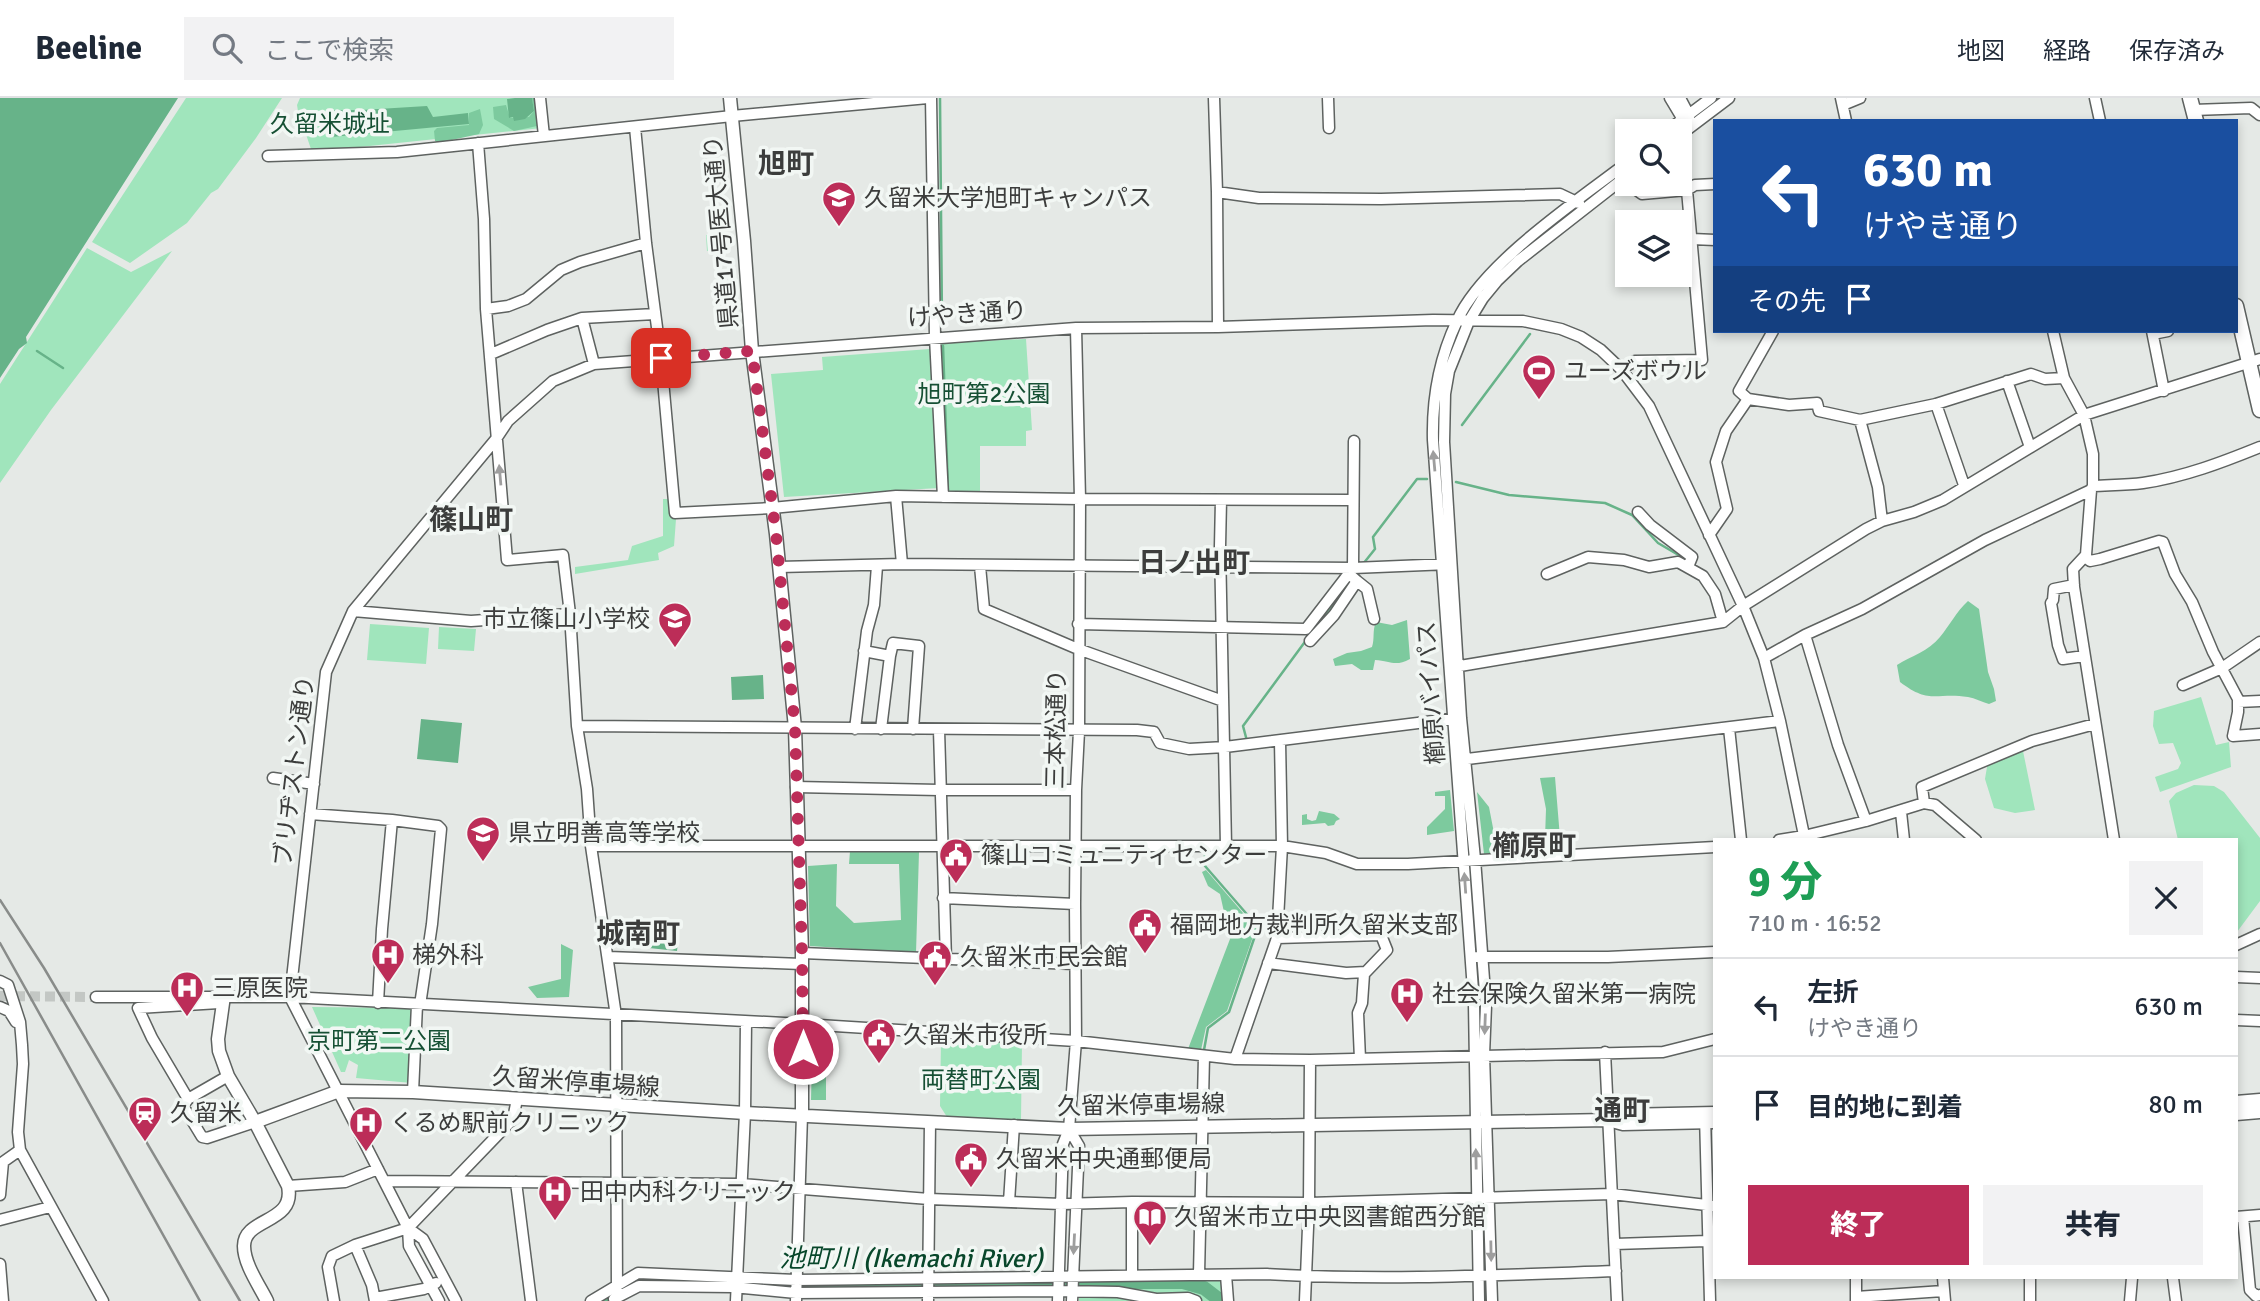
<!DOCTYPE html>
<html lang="ja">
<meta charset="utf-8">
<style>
:root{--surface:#fff;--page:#f2f2f3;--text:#1f2937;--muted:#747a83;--line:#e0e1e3;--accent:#bc2d58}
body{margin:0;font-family:Signika,"Noto Sans JP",sans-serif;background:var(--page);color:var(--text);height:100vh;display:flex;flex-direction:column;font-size:26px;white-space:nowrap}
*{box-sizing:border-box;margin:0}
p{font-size:23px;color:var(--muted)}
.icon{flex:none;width:38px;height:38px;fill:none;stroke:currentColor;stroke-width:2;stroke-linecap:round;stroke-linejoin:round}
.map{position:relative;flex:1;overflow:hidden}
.sheet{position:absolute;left:1713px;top:740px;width:525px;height:441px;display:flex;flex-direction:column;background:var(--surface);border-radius:0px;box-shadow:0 4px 10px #0003}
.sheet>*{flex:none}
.top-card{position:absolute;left:1713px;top:21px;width:525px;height:214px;border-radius:0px;box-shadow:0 4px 10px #0003;background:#1a4fa0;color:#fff;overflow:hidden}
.fabs{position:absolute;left:1615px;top:21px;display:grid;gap:14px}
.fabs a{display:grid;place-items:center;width:77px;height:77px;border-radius:0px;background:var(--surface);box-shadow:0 4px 10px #0003;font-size:35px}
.pin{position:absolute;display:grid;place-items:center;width:60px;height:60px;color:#fff;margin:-30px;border-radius:14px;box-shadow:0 4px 10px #0006}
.me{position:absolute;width:77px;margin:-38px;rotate:0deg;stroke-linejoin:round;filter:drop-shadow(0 0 5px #0008)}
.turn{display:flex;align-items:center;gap:24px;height:147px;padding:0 35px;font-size:32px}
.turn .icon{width:91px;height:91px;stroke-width:2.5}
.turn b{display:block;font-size:49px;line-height:60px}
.then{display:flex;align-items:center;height:66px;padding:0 35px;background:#0003;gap:14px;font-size:26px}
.round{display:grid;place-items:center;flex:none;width:74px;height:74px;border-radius:0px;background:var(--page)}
.summary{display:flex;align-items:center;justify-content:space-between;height:119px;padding:0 35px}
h1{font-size:42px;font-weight:800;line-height:52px;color:#1e9e55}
.action{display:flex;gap:14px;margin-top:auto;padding:14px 35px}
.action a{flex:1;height:80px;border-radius:0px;background:var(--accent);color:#fff;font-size:28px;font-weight:800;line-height:80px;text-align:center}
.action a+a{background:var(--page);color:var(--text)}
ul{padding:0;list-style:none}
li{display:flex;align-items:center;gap:21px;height:98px;padding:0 35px;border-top:2px solid var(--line)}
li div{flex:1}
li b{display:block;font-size:26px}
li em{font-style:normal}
header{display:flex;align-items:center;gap:42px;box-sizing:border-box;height:98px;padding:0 35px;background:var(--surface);border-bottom:2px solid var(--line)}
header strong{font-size:33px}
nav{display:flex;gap:38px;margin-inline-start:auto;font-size:24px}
.search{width:490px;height:63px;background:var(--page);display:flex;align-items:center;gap:18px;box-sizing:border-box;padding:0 24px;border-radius:0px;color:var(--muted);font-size:26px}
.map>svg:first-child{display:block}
</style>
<header>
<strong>Beeline</strong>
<div class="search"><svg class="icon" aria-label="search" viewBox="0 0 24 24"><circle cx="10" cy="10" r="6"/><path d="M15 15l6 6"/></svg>ここで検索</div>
<nav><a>地図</a><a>経路</a><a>保存済み</a></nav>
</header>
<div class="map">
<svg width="2260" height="1203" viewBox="0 0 2260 1203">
<rect width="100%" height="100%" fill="#e5e9e6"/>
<path fill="#a0e5bc" d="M186 0H282L256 40 218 91 211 95 187 125 130 165 92 144Z
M300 0H538L542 30 312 54 298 13 297 7Z
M725 135 726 151 707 153 706 137Z
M87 150 131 174 172 153 51 312 0 385V286Z
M1026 241 1032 332 1026 333V348H980V396H946L940 245Z
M930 251 939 390 784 399 771 276 823 272 822 259Z
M663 401H669L671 414 676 421 674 448 658 455 659 462 575 476V469L628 462 632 448 663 438Z
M370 526 429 530 426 566 367 562Z
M439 529 476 531 474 553 438 551Z
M2201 599 2216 647 2229 644 2231 669 2160 694 2155 679 2178 671 2181 665 2173 645 2159 646 2153 628 2154 613Z
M2023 653 2035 712 2015 715 1994 710 1985 681 1988 663Z
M2194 687 2214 688 2224 694 2260 740V803L2237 834 2236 742H2178L2169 703 2176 695Z
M312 909 413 910 412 985 356 980 358 967 349 962 345 974H341Z
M941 941 1022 945 1021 1022 1009 1023 947 1019 940 1008Z
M1201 1181H1224L1225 1203H1079V1197L1081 1194Z"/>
<path fill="#7dca9e" d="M532 0H536L539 26 537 28 514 33 494 21 493 9 506 7 510 20 529 19 534 13Z
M480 11 483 27 479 36 438 45 435 43 434 33 437 30 469 27V15Z
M1968 503 1979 511 1988 574 1994 591 1996 603 1989 606C1982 604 1975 600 1968 599 1936 594 1930 607 1900 584L1897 567C1911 558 1929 553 1940 539 1950 527 1956 514 1968 503Z
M1407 522 1410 561C1395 569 1391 563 1375 562L1373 572H1361L1352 566 1335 568 1333 561 1347 555 1361 553 1372 549C1375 540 1372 533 1376 524L1392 527Z
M1555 679 1561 752 1484 756 1477 694 1489 709 1494 735 1545 740 1546 711 1540 680Z
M1450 692 1454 733 1427 737V729L1445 711V698H1435V694Z
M1319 713 1334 716 1340 721 1336 723 1334 727 1328 728 1325 725 1302 727V717L1307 716V721L1312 723 1316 722Z
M850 753 919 754 916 855 810 848 808 768 837 766 836 808 854 825 901 822 899 766H849Z
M1206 772 1256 830 1227 913 1206 929 1201 952 1188 951 1230 841 1220 796 1208 788 1202 774Z
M561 846 573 852 569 899 537 900 528 889 561 881Z
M812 960H826V1002H811Z"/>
<path fill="#67b389" d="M0 0H178L26 239 27 245 19 251 0 280Z
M515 0H532L534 13 525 21 514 23 513 19 509 20 507 1Z
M427 8 433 19 468 15 469 26 331 39 330 36 326 35V16L330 12H362Z
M763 577 764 601 732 602 731 579Z
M421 621 462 625 458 665 417 661Z
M651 832 679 835 677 853 649 850Z"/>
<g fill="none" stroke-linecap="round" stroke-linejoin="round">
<path stroke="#67b389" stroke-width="2.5" d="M940 0 942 225
M943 248 948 392
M37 253 63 270
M1462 327 1530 236
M1456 384 1509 397 1605 405 1632 417 1658 445 1687 462
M1363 466 1375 451 1373 439 1417 381H1427
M1315 530 1351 482
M1247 643 1243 628 1307 541
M1204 952 1208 930 1229 914 1258 829 1205 768V754"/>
<path stroke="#67b389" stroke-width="14" d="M742 1186 937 1188 1047 1184H1183L1204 1190 1221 1203
M601 1203 644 1182 704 1184"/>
<path stroke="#c3c7c4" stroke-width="10" stroke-dasharray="10 5" stroke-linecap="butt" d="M0 898 96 899"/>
<g stroke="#5e6260" stroke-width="13">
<path id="minor" d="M540 0 544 38
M931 0 935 239 943 399
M1214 0 1217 94 1218 229
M1328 0 1329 30
M1670 0 1685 25
M1680 0 1689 17V23
M1841 0 1846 23
M2095 0 2100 23
M1843 7 1860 0
M2193 12 2251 10 2260 17
M635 29 646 145 661 260 675 415 772 410 896 398 1080 401 1353 402
M1667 33 1711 0
M1680 37 1729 0
M478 45 484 121 486 211 507 462 563 457 570 516 577 628 587 691 591 748 616 918 617 1199
M268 58 397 54 732 18 928 0
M1628 86 1642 96 1687 92 1695 87 1715 86
M1217 94 1259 100 1381 101 1560 96 1579 105
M1692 141 1715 142
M486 211 508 208 526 201 561 172 580 164 646 145
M582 220 594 266
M1773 233 1739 293 1748 301 1789 307 1817 305 1819 313 1860 322 1936 306 2031 276 2045 281 2064 280
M2053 233 2064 280 2084 317 2093 356V388L2091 392 2086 457 2073 471 2074 489 2114 742
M2152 233 2164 293
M2153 236 2168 233
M491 256 547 232 582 220 655 216
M1621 271 1635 263 1702 262 1687 92
M2007 283 2030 349
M1936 306 1964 387
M1860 322 1878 389 1882 423
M2093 388C2110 387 2127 387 2143 385 2184 379 2223 364 2260 349
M896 398 902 466
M1221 402 1220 448 1226 748
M1638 414 1650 427 1692 459 1688 469
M1709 437 1727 411 1716 364 1726 333 1748 301
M2085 458 2090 463 2100 461 2159 443 2163 444 2175 476 2192 504 2213 554 2238 601V614L2233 638 2260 636
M980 468 984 511 1078 551 1223 603
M779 469 902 466 1353 470 1449 466
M1547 476 1588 459 1624 462 1649 469 1678 464 1703 478 1715 496 1723 524
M1357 483 1367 491 1374 521
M2074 487 2054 491 2053 502 2051 505 2058 547 2063 561 2084 558
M353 513 471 523 570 516
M1078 526 1306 531 1353 470 1354 343
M1805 537 1838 647 1866 723
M1310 543 1334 517 1357 483 1349 476
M864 553 890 558 881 631
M890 558 893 545 919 548 913 631
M1764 560 1805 537 1862 511 1985 442 2091 392
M1454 569 1723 524 1743 508 1866 431 1882 423 1914 414 1943 402 2084 317 2260 261
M2183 587 2222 570 2260 544
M2238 604 2260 603
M577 628 1137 632 1154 634 1160 645 1189 651 1225 649 1458 620
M1729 630 1741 742
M855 631 867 533 874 507 877 468
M939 632 946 862
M1459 662 1780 623
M273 680 314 686
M796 689 939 692H1076
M1924 705 1922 689 2032 643 2095 626
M1901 714 1904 742
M310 716 392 722 438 728 441 731 432 826 420 907
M1779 742 1804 738 1866 723 1924 705 1935 707 1976 742
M591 748H1282L1326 755 1357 766H1408L1715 749
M943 800 1075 806
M1277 840 1381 837 1387 852 1364 876 1362 905 1358 915 1360 961
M2236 847 2260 836
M802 855 1075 866
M608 859 802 866
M1477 859H1608L1715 854
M1268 865 1346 875 1366 874
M2236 879 2260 880
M0 883 8 887 20 924 22 947 23 966 18 1034 20 1052 103 1203
M96 899H290L803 926 1076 943 1235 961 1310 962 1663 954 1715 941
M290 899 326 574 353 513 496 341 508 323 553 283 594 266 1076 230 1218 229 1433 222 1523 223 1561 231 1581 239 1601 252 1621 271 1649 308 1743 508 1764 560 1780 623 1805 742
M290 899 408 1130 409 1148 439 1203
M378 905 382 831 392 722
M0 909 9 913 16 924
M2236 922 2260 923
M1605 954 1617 1203
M1235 961 1277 840 1282 748 1280 643
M228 978 188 1001 183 1008 185 1011 202 1039 207 1040 255 1024
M413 994 417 907
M188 1001 152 940 138 910 219 905
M1705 1017 1710 1203
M1069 1031 1079 1048 1072 1203
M384 1083 741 1086 929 1101 1061 1106 1132 1104 1309 1105 1612 1096 1715 1108
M516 1084 531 1203
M288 1088 345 1084 378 1071
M0 1097 3 1064 20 1052
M1009 1104 1014 1027
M1132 1104V1177
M2236 1119 2260 1117
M2243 1119 2250 1192 2256 1198 2260 1197
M0 1122 50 1109
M408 1130 423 1141 456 1203
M1615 1146 1707 1143
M355 1147 372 1187 375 1203
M0 1166 3 1203
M1199 1176 1204 958
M1226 1177 1228 1203
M1856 1180V1203
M1943 1180 1945 1203
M2030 1180V1203
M2173 1180 2176 1203
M1856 1199 1943 1193
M375 1200 424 1191 436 1185
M614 1201 639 1188 733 1189 796 1195 1059 1193 1118 1194 1156 1201 1188 1200 1196 1203
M334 1203 328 1169 332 1158 355 1147 408 1130 513 1021 517 1001
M591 1203 638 1175 796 1182 1267 1176C1383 1183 1500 1177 1616 1173
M736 1203 745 1015 746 924
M796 1203 802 1017
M928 1203 930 1024
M1058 1203 1063 1046 1069 1031 1076 943 1075 806 1076 692 1079 633 1080 401 1076 230
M1305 1203 1309 1105 1310 962
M1479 1203 1474 906 1433 342C1432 301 1439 261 1457 223 1482 166 1578 102 1628 64
M1492 1203 1484 957 1486 908 1475 761 1461 620 1444 344 1445 296 1449 273 1469 223 1483 200 1497 183 1518 163 1628 77
M2130 1203 2132 1180"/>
</g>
<g stroke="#5e6260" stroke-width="15">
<path id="major" d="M730 0 744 143 752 253 776 436 795 630 802 855V1017
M224 898 218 941 219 953 228 978 255 1024 288 1088C296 1126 244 1119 244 1148 244 1166 259 1187 267 1203
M2236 1004 2260 1002
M2236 1016 2260 1014
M1609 1022 1623 1017 1715 1015
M255 1024 339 993 413 994 745 1015 1069 1031 1608 1022 1623 1026 1715 1024"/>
</g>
<g stroke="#5e6260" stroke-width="17">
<path id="highway" d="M2190 0 2196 23
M2236 208 2260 312"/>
</g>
<use href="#minor" stroke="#fff" stroke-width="10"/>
<use href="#major" stroke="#fff" stroke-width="12"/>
<use href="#highway" stroke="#fff" stroke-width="14"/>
<path stroke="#898c8a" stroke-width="2.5" d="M0 802 44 870 240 1203
M0 845 200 1203"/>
</g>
<defs><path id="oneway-solid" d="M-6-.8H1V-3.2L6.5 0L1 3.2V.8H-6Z" transform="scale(1.75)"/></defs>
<g fill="#9e9e9e">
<use href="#oneway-solid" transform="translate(1434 363) rotate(-95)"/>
<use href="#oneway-solid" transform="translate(500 377) rotate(-95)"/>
<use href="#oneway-solid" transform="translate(1465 785) rotate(-94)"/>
<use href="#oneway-solid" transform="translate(1485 926) rotate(92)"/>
<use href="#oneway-solid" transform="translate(1476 1061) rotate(-91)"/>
<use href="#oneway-solid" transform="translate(1074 1146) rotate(93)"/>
<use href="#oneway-solid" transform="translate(1491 1153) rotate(89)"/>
</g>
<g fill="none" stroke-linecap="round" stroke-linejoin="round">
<path stroke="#bc2d58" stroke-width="12" stroke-dasharray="0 21.6" d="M661 260 752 253 776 436 795 630 802 855 803 951"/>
</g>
<defs>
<g id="university-pin" transform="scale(1.75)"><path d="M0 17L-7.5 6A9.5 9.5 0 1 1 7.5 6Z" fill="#bc2d58" stroke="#f2f7f4"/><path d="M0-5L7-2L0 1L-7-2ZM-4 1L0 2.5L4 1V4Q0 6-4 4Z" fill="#fff"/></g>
<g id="stadium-pin" transform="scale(1.75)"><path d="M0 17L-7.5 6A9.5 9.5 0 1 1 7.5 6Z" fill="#bc2d58" stroke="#f2f7f4"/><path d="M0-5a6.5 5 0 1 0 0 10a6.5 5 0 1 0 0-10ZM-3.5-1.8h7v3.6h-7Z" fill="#fff"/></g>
<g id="school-pin" transform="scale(1.75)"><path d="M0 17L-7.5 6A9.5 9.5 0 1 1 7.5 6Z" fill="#bc2d58" stroke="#f2f7f4"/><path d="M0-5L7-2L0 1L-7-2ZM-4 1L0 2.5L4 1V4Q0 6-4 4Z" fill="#fff"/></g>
<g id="civic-pin" transform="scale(1.75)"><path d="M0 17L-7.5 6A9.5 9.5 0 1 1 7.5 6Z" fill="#bc2d58" stroke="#f2f7f4"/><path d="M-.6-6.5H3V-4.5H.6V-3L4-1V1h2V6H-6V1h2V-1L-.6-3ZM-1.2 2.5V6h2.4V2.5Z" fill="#fff"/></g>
<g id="hospital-pin" transform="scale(1.75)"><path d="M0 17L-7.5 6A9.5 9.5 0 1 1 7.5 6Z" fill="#bc2d58" stroke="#f2f7f4"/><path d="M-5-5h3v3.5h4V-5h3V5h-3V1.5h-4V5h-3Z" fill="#fff"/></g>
<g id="station-pin" transform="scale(1.75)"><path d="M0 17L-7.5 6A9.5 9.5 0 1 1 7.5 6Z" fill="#bc2d58" stroke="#f2f7f4"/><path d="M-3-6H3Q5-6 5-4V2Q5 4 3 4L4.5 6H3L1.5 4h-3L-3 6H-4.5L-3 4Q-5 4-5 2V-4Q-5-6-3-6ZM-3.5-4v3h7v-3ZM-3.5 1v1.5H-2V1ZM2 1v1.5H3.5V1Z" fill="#fff"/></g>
<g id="library-pin" transform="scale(1.75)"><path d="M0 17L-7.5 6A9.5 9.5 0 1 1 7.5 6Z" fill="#bc2d58" stroke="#f2f7f4"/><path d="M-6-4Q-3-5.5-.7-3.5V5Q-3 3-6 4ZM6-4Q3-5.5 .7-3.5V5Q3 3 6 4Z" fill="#fff"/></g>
</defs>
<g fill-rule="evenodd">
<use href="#university-pin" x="839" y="100"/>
<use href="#stadium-pin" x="1539" y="273"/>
<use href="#school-pin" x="675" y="521"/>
<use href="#school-pin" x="483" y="735"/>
<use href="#civic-pin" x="956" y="757"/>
<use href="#civic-pin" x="1145" y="827"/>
<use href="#hospital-pin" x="388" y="857"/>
<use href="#civic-pin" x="935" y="859"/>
<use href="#hospital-pin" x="187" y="890"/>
<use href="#hospital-pin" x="1407" y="896"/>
<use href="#civic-pin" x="879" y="937"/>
<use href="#station-pin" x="145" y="1015"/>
<use href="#hospital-pin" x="366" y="1025"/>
<use href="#civic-pin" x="971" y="1061"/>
<use href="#hospital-pin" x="555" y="1094"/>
<use href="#library-pin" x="1150" y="1119"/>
</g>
<g text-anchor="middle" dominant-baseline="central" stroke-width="7" stroke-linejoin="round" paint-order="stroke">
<g font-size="24" fill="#165034" stroke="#f2f7f4">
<text x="330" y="26">久留米城址</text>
<text x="984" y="296">旭町第2公園</text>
<text x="379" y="943">京町第二公園</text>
<text x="981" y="982">両替町公園</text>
</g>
<g font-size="24" fill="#3c3d3c" stroke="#f2f7f4" text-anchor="start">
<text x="864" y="100">久留米大学旭町キャンパス</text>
<text x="1564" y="273">ユーズボウル</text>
<text x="650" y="521" text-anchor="end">市立篠山小学校</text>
<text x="508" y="735">県立明善高等学校</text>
<text x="981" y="757">篠山コミュニティセンター</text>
<text x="1170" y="827">福岡地方裁判所久留米支部</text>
<text x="412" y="857">梯外科</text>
<text x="960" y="859">久留米市民会館</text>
<text x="212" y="890">三原医院</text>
<text x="1432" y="896">社会保険久留米第一病院</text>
<text x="903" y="937">久留米市役所</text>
<text x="170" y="1015">久留米</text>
<text x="390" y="1025">くるめ駅前クリニック</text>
<text x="996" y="1061">久留米中央通郵便局</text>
<text x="580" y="1094">田中内科クリニック</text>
<text x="1174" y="1119">久留米市立中央図書館西分館</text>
</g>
<g font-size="24" fill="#3c3d3c" stroke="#f2f7f4">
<text transform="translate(721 134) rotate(-95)">県道17号医大通り</text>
<text transform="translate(967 216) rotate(-4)">けやき通り</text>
<text transform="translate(1431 595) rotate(-94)">櫛原バイパス</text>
<text transform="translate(1056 631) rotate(-89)">三本松通り</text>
<text transform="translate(294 673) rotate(-83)">ブリヂストン通り</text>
<text transform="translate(576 984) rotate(4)">久留米停車場線</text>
<text transform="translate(1141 1007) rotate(-1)">久留米停車場線</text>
</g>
<g font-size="26" font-style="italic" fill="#08472b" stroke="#f2f7f4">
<text x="911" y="1161">池町川 (Ikemachi River)</text>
</g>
<g font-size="28" font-weight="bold" fill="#3c3d3c" stroke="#f2f7f4">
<text x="786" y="66">旭町</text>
<text x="471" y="422">篠山町</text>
<text x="1194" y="465">日ノ出町</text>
<text x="1534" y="748">櫛原町</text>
<text x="638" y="836">城南町</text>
<text x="1622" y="1013">通町</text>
</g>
</g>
</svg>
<div class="fabs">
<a><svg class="icon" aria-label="search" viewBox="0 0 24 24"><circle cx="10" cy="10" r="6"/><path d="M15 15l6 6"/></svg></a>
<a><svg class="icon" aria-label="layers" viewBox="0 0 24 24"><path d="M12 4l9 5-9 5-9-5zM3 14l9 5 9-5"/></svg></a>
</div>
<div class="pin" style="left:661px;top:260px;background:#d93025"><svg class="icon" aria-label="arrive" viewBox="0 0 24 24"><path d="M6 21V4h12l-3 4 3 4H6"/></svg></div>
<svg class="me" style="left:803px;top:951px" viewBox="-20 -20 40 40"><circle r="17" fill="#bc2d58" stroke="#fff" stroke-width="3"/><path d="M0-11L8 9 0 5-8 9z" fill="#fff"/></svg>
<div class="top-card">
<div class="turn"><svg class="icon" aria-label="left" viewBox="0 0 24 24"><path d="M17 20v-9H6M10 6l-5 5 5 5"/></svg><div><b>630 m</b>けやき通り</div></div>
<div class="then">その先<svg class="icon" aria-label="arrive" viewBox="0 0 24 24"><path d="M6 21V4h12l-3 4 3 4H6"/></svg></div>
</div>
<section class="sheet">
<div class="summary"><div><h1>9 分</h1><p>710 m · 16:52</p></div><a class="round"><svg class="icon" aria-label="close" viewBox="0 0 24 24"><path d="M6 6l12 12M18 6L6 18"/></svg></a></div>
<ul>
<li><svg class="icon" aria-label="left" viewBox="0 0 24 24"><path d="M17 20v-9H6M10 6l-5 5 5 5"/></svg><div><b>左折</b><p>けやき通り</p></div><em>630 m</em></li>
<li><svg class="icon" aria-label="arrive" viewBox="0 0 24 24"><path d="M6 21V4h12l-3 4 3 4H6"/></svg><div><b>目的地に到着</b></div><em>80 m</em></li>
</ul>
<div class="action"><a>終了</a><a>共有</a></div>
</section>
</div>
